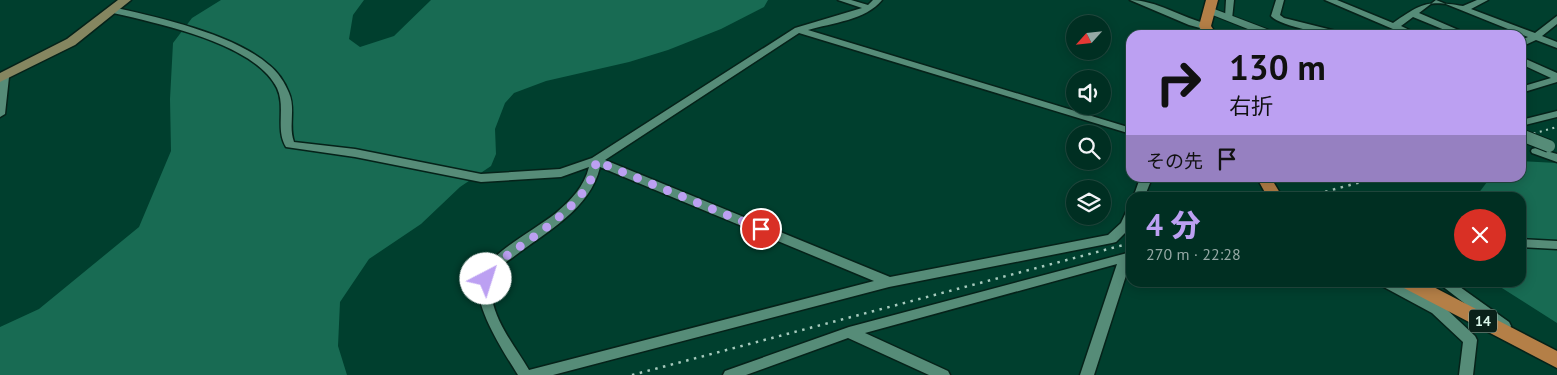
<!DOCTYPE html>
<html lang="ja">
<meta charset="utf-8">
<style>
:root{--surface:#002f22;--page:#0a372a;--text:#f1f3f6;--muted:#95a9a5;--line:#224a40;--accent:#bca0f2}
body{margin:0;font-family:"PT Sans","Noto Sans JP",sans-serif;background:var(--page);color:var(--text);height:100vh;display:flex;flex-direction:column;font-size:19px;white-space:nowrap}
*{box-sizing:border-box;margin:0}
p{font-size:16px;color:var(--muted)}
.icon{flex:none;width:28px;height:28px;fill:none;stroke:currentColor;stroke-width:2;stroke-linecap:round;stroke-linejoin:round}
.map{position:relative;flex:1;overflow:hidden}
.drawer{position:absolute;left:1126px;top:192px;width:400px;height:95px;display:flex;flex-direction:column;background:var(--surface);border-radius:15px;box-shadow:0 2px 12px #0003,0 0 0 1px var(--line)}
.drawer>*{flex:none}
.hud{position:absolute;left:1126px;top:30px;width:400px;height:152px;border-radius:15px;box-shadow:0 2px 12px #0003,0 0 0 1px var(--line);background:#bca0f2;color:#111;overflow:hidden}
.needle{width:32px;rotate:243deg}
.tools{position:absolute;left:1066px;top:15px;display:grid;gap:10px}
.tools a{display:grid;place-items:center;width:45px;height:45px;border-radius:50%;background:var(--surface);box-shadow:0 2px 12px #0003,0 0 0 1px var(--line);font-size:25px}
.pin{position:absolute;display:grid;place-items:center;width:42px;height:42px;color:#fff;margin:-21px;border:2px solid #fff;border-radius:50%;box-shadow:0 1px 5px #0007}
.me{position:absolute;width:55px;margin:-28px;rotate:40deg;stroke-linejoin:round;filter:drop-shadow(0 0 4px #0008)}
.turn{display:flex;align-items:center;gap:18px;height:105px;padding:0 20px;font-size:22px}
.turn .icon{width:65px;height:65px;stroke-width:2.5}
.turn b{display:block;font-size:35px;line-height:42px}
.then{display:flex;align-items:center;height:48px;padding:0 20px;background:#0003;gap:10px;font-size:19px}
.round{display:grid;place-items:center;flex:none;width:52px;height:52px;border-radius:26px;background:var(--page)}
.head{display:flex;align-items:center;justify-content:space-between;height:85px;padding:0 20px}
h1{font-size:30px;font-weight:800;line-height:38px;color:var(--accent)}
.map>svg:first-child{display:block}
</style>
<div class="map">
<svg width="1557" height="375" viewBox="0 0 1557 375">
<rect width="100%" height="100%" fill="#003f2e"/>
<path fill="#186b53" d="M221 0H364L353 15 349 39 360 47 394 36 431 0H768L764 7 721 29 668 50 629 62 546 81 514 93 505 103 495 129 496 154 491 166 460 187 421 224 369 259 340 302 338 346 347 375H0V327L39 309 139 227 171 151 170 99 173 43 192 18Z
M1521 161 1557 163V323L1494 283 1521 282V198H1475L1490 178H1521Z"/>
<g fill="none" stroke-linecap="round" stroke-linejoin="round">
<g stroke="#052219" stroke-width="3">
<path id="minor" d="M838 0H851L868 5 873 0H882C866 20 832 23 808 30L1131 128V134L799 33 605 160 890 277 1108 235 1121 223 1127 210 1131 209 1130 228 1116 242 1112 243 889 287 553 375H518C505 354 464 294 483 270 500 247 533 231 556 213 571 200 584 187 589 167L561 177 481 182 355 157 286 147C275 129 286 107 277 88 254 42 155 23 109 12L108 10 112 7C157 17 234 34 269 65 278 72 285 83 289 93 296 109 288 126 294 142L355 149 481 174 560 169 592 158 795 28 862 8ZM600 167 874 281 529 370C516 348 497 325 492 299 491 292 490 283 493 276 495 269 506 262 512 258 544 233 590 210 600 167Z
M1130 0C1156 0 1182 18 1208 24L1209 26 1207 35H1197L1200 28 1189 25Z
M1226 0H1234L1232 19H1226L1225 17Z
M1276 0H1284L1280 15 1284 18 1344 33 1346 35C1329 35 1281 27 1271 16Z
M1325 0H1337L1393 23C1422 3 1427 0 1463 6L1477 0H1488L1471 9 1535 33 1557 16V24L1542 36 1557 42V48L1536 40 1521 47V40L1528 37 1436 0 1419 13 1470 35H1457L1413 17 1401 26 1420 35H1407Z
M1521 57 1557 73V82L1521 93V87L1551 78 1521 64Z
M4 74 9 77 5 114 0 117V76Z
M1557 111V117L1521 126V120Z
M1536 148 1557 154V162L1532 153 1531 151 1532 149Z
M1140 178H1152L1144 198H1133Z
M1521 239 1557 241V249L1521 247Z
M1131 252V260L1094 375H1080L1117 264 865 333 948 371 950 375H929L848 338 746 375H723L725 371 849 327Z
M1378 282H1396L1442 305 1475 336 1477 340 1473 375H1459L1463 342 1432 313 1380 285Z
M1437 282H1453L1509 322 1511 326 1509 330 1504 331 1499 330Z"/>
</g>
<g stroke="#052219" stroke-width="2">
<path id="tertiary" d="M1209 7 1277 33 1279 35H1263L1205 12V8Z"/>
</g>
<g stroke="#052219" stroke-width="3">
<path id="secondary" d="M118 0H131L75 45 0 82V73L67 39Z"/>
</g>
<g stroke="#052219" stroke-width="3">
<path id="primary" d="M1206 0H1218L1211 26 1217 35H1205L1199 26Z
M1257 178H1271L1283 198H1268Z
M1400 282H1424L1557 351V368L1402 287Z"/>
</g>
<use href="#minor" fill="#568c78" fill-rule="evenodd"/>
<use href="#tertiary" fill="#568c78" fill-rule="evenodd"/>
<use href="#secondary" fill="#858660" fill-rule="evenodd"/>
<use href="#primary" fill="#b47f47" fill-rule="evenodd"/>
<path stroke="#a6cabd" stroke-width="2" stroke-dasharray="2 4.5" stroke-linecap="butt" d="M1521 137 1557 127"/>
<path stroke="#a6cabd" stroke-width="2.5" stroke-dasharray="2.5 5.5" stroke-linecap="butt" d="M1302 198 1376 178
M632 375 1131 243"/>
<g stroke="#052219" stroke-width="14" stroke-linecap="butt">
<path id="tertiary-bridge" d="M1521 135 1549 146"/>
</g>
<use href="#tertiary-bridge" stroke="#568c78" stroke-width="12"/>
</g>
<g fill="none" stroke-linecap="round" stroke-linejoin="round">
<path stroke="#bca0f2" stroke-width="9" stroke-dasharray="0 16.2" d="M486 279C490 265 504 258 515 250 542 231 594 197 596 161L761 229"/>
</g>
<g text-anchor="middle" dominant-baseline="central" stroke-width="5" stroke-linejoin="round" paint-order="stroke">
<rect fill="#0a2119" stroke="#9cb6ab" stroke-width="1" x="1469" y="309.5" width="28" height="23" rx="4"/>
<g font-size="14" font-weight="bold" fill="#daf6ea">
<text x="1483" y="321">14</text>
</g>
</g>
</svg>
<div class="tools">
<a><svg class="needle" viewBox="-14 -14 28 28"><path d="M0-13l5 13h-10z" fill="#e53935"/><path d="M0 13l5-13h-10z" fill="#95a9a5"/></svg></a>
<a><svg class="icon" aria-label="sound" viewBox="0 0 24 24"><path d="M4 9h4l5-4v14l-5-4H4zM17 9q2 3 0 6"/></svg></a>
<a><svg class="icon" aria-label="search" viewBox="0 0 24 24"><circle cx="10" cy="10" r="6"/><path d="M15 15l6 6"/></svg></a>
<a><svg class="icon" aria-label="layers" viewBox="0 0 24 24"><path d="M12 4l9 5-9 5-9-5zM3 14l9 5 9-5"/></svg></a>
</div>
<div class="pin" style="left:761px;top:229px;background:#d93025"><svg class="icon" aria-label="arrive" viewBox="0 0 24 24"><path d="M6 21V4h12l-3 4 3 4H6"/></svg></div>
<svg class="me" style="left:486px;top:279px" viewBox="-20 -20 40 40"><circle r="19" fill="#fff"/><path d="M0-13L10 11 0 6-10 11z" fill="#bca0f2"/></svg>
<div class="hud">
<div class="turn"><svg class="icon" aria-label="right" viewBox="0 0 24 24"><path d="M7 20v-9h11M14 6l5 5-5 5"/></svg><div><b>130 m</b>右折</div></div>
<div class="then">その先<svg class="icon" aria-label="arrive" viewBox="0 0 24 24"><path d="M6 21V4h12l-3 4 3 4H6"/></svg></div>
</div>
<section class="drawer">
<div class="head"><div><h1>4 分</h1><p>270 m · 22:28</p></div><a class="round" style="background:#d93025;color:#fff"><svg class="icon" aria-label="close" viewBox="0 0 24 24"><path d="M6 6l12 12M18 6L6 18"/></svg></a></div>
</section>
</div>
